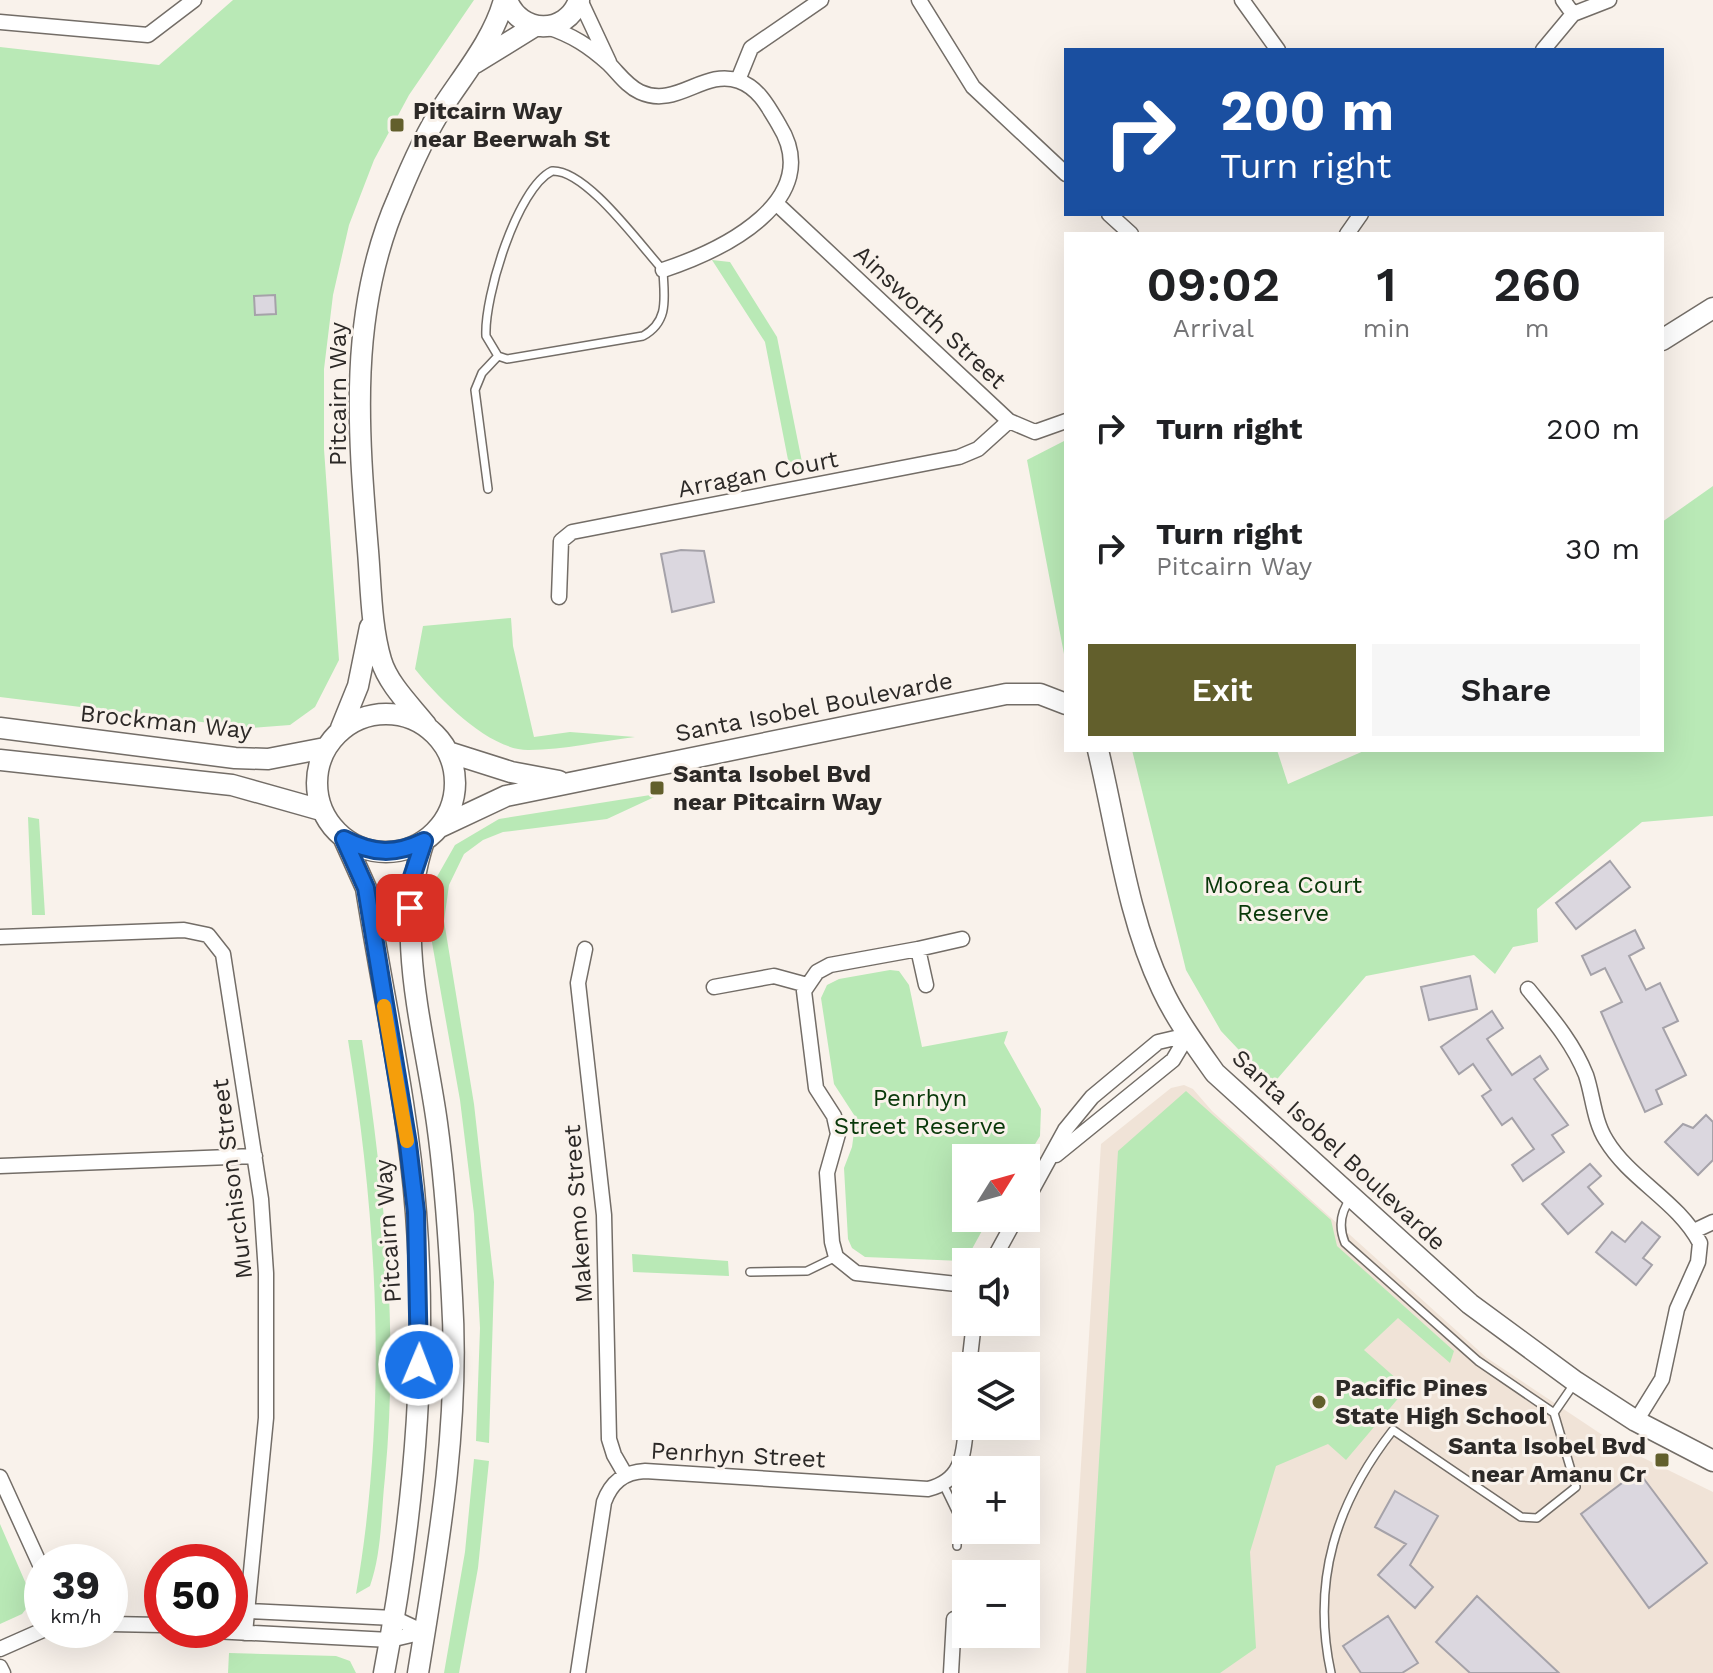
<!DOCTYPE html>
<meta charset="utf-8">
<style>
:root{--surface:#fff;--page:#f6f6f6;--text:#202124;--muted:#757577;--accent:#625f2c}
body{margin:0;font-family:"Work Sans",sans-serif;background:var(--page);color:var(--text);height:100vh;display:flex;flex-direction:column;font-size:30px;white-space:nowrap}
*{box-sizing:border-box;margin:0}
p{font-size:26px;color:var(--muted)}
.icon{flex:none;width:44px;height:44px;fill:none;stroke:currentColor;stroke-width:2;stroke-linecap:round;stroke-linejoin:round}
.map{position:relative;flex:1;overflow:hidden}
.sheet{position:absolute;left:1064px;top:232px;width:600px;height:520px;display:flex;flex-direction:column;background:var(--surface);border-radius:0px;box-shadow:0 8px 32px #0002}
.sheet>*{flex:none}
.hud{position:absolute;left:1064px;top:48px;width:600px;height:168px;border-radius:0px;box-shadow:0 8px 32px #0002;background:#1a4fa0;color:#fff;overflow:hidden}
.needle{width:52px;rotate:53deg}
.tools{position:absolute;left:952px;top:1144px;display:grid;gap:16px}
.tools a{display:grid;place-items:center;width:88px;height:88px;border-radius:0px;background:var(--surface);box-shadow:0 8px 32px #0002;font-size:40px}
.speed{position:absolute;left:24px;top:1544px;display:flex;gap:16px;font-size:40px;font-weight:700;text-align:center}
.speed>*{display:grid;place-content:center;width:104px;height:104px;border-radius:50%;background:var(--surface);box-shadow:0 8px 32px #0002;line-height:1}
.speed small{font-size:20px;font-weight:400}
.speed .limit{border:12px solid #d22;background:#fff;color:#111}
.pin{position:absolute;display:grid;place-items:center;width:68px;height:68px;color:#fff;margin:-34px;border-radius:16px;box-shadow:0 4px 12px #0006}
.me{position:absolute;width:88px;margin:-44px;rotate:1deg;stroke-linejoin:round;filter:drop-shadow(0 0 6px #0008)}
.turn{display:flex;align-items:center;gap:28px;height:168px;padding:0 24px;font-size:36px}
.turn .icon{width:104px;height:104px;stroke-width:2.5}
.turn b{display:block;font-size:56px;line-height:68px}
.eta{display:flex;justify-content:space-evenly;align-items:center;height:136px;text-align:center}
.eta b{font-size:48px;font-weight:600;line-height:56px}
.primary-button{display:flex;gap:16px;margin-top:auto;padding:16px 24px}
.primary-button a{flex:1;height:92px;border-radius:0px;background:var(--accent);color:#fff;font-size:32px;font-weight:600;line-height:92px;text-align:center}
.primary-button a+a{background:var(--page);color:var(--text)}
ul{padding:0;list-style:none}
li{display:flex;align-items:center;gap:24px;height:120px;padding:0 24px}
li div{flex:1}
li b{display:block;font-size:30px}
li em{font-style:normal}
.map>svg:first-child{display:block}
</style>
<div class="map">
<svg width="1713" height="1673" viewBox="0 0 1713 1673">
<rect width="100%" height="100%" fill="#f9f2eb"/>
<path fill="#f0e3d7" d="M1184 1085 1193 1089 1212 1111 1487 1358 1619 1446 1713 1492V1673H1068L1101 1144 1171 1088Z"/>
<path fill="#b9e9b6" d="M233 0H474L409 95 374 160 349 225 333 295 324 369V449L339 660 315 707 290 725 250 728 0 697V47L159 65Z
M712 260 730 262 777 337 803 467 790 470 765 342Z
M1066 440V653L1064 654 1027 460Z
M1713 486V816L1642 822 1537 909 1538 942 1513 947 1495 974 1474 955 1366 976 1272 1085 1221 1031 1186 970 1132 750H1277L1288 784 1366 750H1662V522Z
M511 618 513 646 534 737 570 732 635 737C601 741 564 750 529 750 490 751 438 698 415 669L423 626Z
M663 793 607 819 503 832 483 840 464 854 449 885 444 921 474 1104 494 1282 489 1443 476 1441 480 1328 474 1214 460 1100 428 920 434 882 455 845 499 819Z
M28 817 39 819 45 915H32Z
M890 970 899 971 909 985 922 1047 1008 1031 1004 1043 1041 1109 1040 1136 1026 1159 966 1158V1218H989L967 1258 962 1261 865 1257 852 1248 848 1239 844 1168 852 1147 856 1118 834 1084 821 998 827 985 839 979Z
M348 1040H362C384 1186 399 1330 385 1477 381 1513 382 1552 370 1586L356 1594C388 1409 378 1225 348 1040Z
M1186 1091 1331 1220 1337 1246 1454 1351 1450 1363 1398 1318 1364 1350 1407 1388 1346 1460 1328 1444 1276 1466 1250 1552 1256 1648 1220 1673H1086L1118 1151Z
M632 1254 728 1261 729 1276 633 1272Z
M474 1459 489 1461 478 1568 459 1673H444L465 1552Z
M0 1524 33 1600 22 1614 0 1624Z
M229 1653 336 1656 350 1661 356 1673H228Z"/>
<path fill="#dbd7df" stroke="#a5a2a9" stroke-width="2" d="M275 295 276 314 255 315 254 296Z
M681 550 704 551 714 602 672 612 661 554Z
M1610 861 1630 887 1576 929 1556 903Z
M1635 930 1644 948 1629 956 1646 990 1660 983 1678 1021 1663 1028 1686 1075 1656 1090 1662 1104 1645 1112 1601 1012 1622 1002 1605 968 1591 975 1582 956Z
M1470 976 1477 1009 1429 1020 1421 987Z
M1492 1011 1503 1028 1487 1039 1512 1075 1540 1056 1548 1069 1534 1079 1568 1125 1552 1135 1564 1152 1523 1181 1512 1165 1534 1149 1512 1118 1502 1125 1482 1096 1491 1090 1473 1064 1459 1074 1441 1047Z
M1706 1115 1713 1122V1160L1698 1175 1665 1142 1683 1124 1693 1128Z
M1590 1164 1601 1176 1588 1187 1603 1204 1568 1234 1542 1204Z
M1642 1222 1660 1237 1643 1258 1652 1265 1636 1285 1596 1252 1612 1232 1625 1242Z
M1638 1471 1707 1563 1649 1608 1581 1514Z
M1395 1491 1438 1516 1410 1565 1433 1587 1415 1608 1378 1575 1406 1544 1375 1527Z
M1477 1596 1559 1673H1470L1436 1642Z
M1388 1616 1418 1663 1402 1673H1361L1343 1646Z"/>
<g fill="none" stroke-linecap="round" stroke-linejoin="round">
<g stroke="#736d67" stroke-width="10">
<path id="lane" d="M552 171C586 169 640 245 663 270 664 297 670 321 643 336L507 359 498 356 486 336C484 297 517 188 552 171Z
M488 489 475 390 482 373 498 356
M750 1272 807 1271 836 1257
M1554 1413 1574 1384
M943 1484 958 1515 957 1546
M1331 1673C1311 1581 1336 1503 1393 1430L1521 1517 1537 1518 1576 1487 1554 1413 1478 1361 1345 1243C1338 1226 1341 1211 1351 1198"/>
</g>
<g stroke="#736d67" stroke-width="17">
<path id="street" d="M580 0 609 62
M919 0 973 87 1066 174
M1242 0 1278 50
M1563 0 1573 14
M0 22 148 35 194 0
M547 27C572 35 589 46 609 64 619 74 627 86 640 92 677 109 704 68 739 81 759 88 769 108 779 125 826 200 723 250 663 270
M1543 50 1573 14 1609 0
M738 80 751 48 821 0
M777 204 1009 421 1035 432 1066 421
M1109 214 1131 234
M1347 234 1361 214
M559 597 561 541 572 532 959 457 978 449 1009 421
M0 937 184 930 208 935 223 954 261 1199 266 1273V1418L245 1633
M585 949 578 983 604 1215 609 1439 614 1455 625 1474
M918 949 962 939
M926 985 918 949 830 965 817 972 804 991 816 1088 834 1116 838 1134 827 1173 832 1242 836 1257 856 1273 966 1285
M714 987 774 976 807 985
M1528 989C1550 1016 1573 1042 1586 1075 1593 1096 1594 1121 1606 1140 1630 1180 1678 1201 1700 1243L1698 1262 1677 1309 1662 1379 1636 1421
M1056 1155 1173 1060 1188 1035
M0 1166 255 1156
M1026 1201 1065 1130 1092 1097 1158 1042 1188 1035
M1694 1231 1713 1222
M992 1262 1016 1218
M969 1366 974 1322
M0 1477 42 1569
M230 1610 394 1618 424 1632
M110 1624 162 1625
M194 1630 390 1640 424 1632
M0 1649 43 1630
M0 1667 3 1673
M578 1673 604 1502C611 1483 623 1472 645 1471L928 1489C961 1481 964 1457 966 1426
M951 1673 954 1619"/>
</g>
<g stroke="#736d67" stroke-width="23">
<path id="secondary" d="M507 0C520 34 566 36 579 0
M475 63 535 26
M1662 340 1713 308
M317 783a69 69 0 1 1 138 0a69 69 0 1 1-138 0Z
M426 725C411 706 388 684 381 660 371 626 371 587 368 551 358 431 348 311 398 198 411 166 425 134 444 105 465 73 494 38 504 0
M0 728 235 758 268 759 325 748
M341 728 358 686 370 627
M1098 750C1117 829 1127 916 1162 989 1176 1019 1196 1046 1215 1073L1470 1304 1576 1382 1636 1421 1713 1461
M448 752 511 772 559 781
M0 760 232 785 321 810
M440 827 506 796 1006 694H1040L1066 704
M344 839 366 888C383 996 408 1105 416 1213 428 1368 413 1521 384 1673
M418 1673C438 1549 460 1425 452 1298 449 1240 445 1181 437 1123 424 1029 393 933 424 841"/>
</g>
<use href="#lane" stroke="#fff" stroke-width="7"/>
<use href="#street" stroke="#fff" stroke-width="14"/>
<use href="#secondary" stroke="#fff" stroke-width="20"/>
</g>
<g fill="none" stroke-linecap="round" stroke-linejoin="round">
<g stroke="#114b97" stroke-width="20">
<path id="route" d="M410 908 412 877 424 841C395 855 373 854 344 839L366 888 408 1144 416 1212 419 1365"/>
</g>
<use href="#route" stroke="#1a73e8" stroke-width="14"/>
<path stroke="#f59e0b" stroke-width="14" d="M384 1006 407 1141"/>
</g>
<g fill="#625f2c" stroke="#f9f2eb" stroke-width="3">
<rect x="389" y="117" width="16" height="16" rx="4"/>
<rect x="649" y="780" width="16" height="16" rx="4"/>
<circle cx="1319" cy="1402" r="8"/>
<rect x="1654" y="1452" width="16" height="16" rx="4"/>
</g>
<g text-anchor="middle" dominant-baseline="central" stroke-width="6" stroke-linejoin="round" paint-order="stroke">
<g font-size="24" font-weight="bold" fill="#2c2927" stroke="#f9f2eb" text-anchor="start">
<text x="413" y="111">Pitcairn Way<tspan x="413" dy="28">near Beerwah St</tspan></text>
<text x="673" y="774">Santa Isobel Bvd<tspan x="673" dy="28">near Pitcairn Way</tspan></text>
<text x="1335" y="1388">Pacific Pines<tspan x="1335" dy="28">State High School</tspan></text>
<text x="1646" y="1446" text-anchor="end">Santa Isobel Bvd<tspan x="1646" dy="28">near Amanu Cr</tspan></text>
</g>
<g font-size="24" fill="#2c2927" stroke="#f9f2eb">
<text transform="translate(930 317) rotate(43)">Ainsworth Street</text>
<text transform="translate(338 394) rotate(-90)">Pitcairn Way</text>
<text transform="translate(758 474) rotate(-11)">Arragan Court</text>
<text transform="translate(814 707) rotate(-11)">Santa Isobel Boulevarde</text>
<text transform="translate(166 722) rotate(6)">Brockman Way</text>
<text transform="translate(1339 1150) rotate(43)">Santa Isobel Boulevarde</text>
<text transform="translate(232 1179) rotate(-97)">Murchison Street</text>
<text transform="translate(578 1214) rotate(-94)">Makemo Street</text>
<text transform="translate(388 1231) rotate(-94)">Pitcairn Way</text>
<text transform="translate(738 1455) rotate(3)">Penrhyn Street</text>
</g>
<g font-size="24" fill="#083809" stroke="#f9f2eb">
<text x="1283" y="885">Moorea Court<tspan x="1283" dy="28">Reserve</tspan></text>
<text x="920" y="1098">Penrhyn<tspan x="920" dy="28">Street Reserve</tspan></text>
</g>
</g>
</svg>
<div class="tools">
<a><svg class="needle" viewBox="-14 -14 28 28"><path d="M0-13l5 13h-10z" fill="#e53935"/><path d="M0 13l5-13h-10z" fill="#757577"/></svg></a>
<a><svg class="icon" aria-label="sound" viewBox="0 0 24 24"><path d="M4 9h4l5-4v14l-5-4H4zM17 9q2 3 0 6"/></svg></a>
<a><svg class="icon" aria-label="layers" viewBox="0 0 24 24"><path d="M12 4l9 5-9 5-9-5zM3 14l9 5 9-5"/></svg></a>
<a>+</a>
<a>−</a>
</div>
<div class="speed"><div>39<small>km/h</small></div><div class="limit">50</div></div>
<div class="pin" style="left:410px;top:908px;background:#d93025"><svg class="icon" aria-label="arrive" viewBox="0 0 24 24"><path d="M6 21V4h12l-3 4 3 4H6"/></svg></div>
<svg class="me" style="left:419px;top:1365px" viewBox="-20 -20 40 40"><circle r="17" fill="#1a73e8" stroke="#fff" stroke-width="3"/><path d="M0-11L8 9 0 5-8 9z" fill="#fff"/></svg>
<div class="hud">
<div class="turn"><svg class="icon" aria-label="right" viewBox="0 0 24 24"><path d="M7 20v-9h11M14 6l5 5-5 5"/></svg><div><b>200 m</b>Turn right</div></div>
</div>
<section class="sheet">
<div class="eta">
<div><b>09:02</b><p>Arrival</p></div>
<div><b>1</b><p>min</p></div>
<div><b>260</b><p>m</p></div>
</div>
<ul>
<li><svg class="icon" aria-label="right" viewBox="0 0 24 24"><path d="M7 20v-9h11M14 6l5 5-5 5"/></svg><div><b>Turn right</b></div><em>200 m</em></li>
<li><svg class="icon" aria-label="right" viewBox="0 0 24 24"><path d="M7 20v-9h11M14 6l5 5-5 5"/></svg><div><b>Turn right</b><p>Pitcairn Way</p></div><em>30 m</em></li>
</ul>
<div class="primary-button"><a>Exit</a><a>Share</a></div>
</section>
</div>
